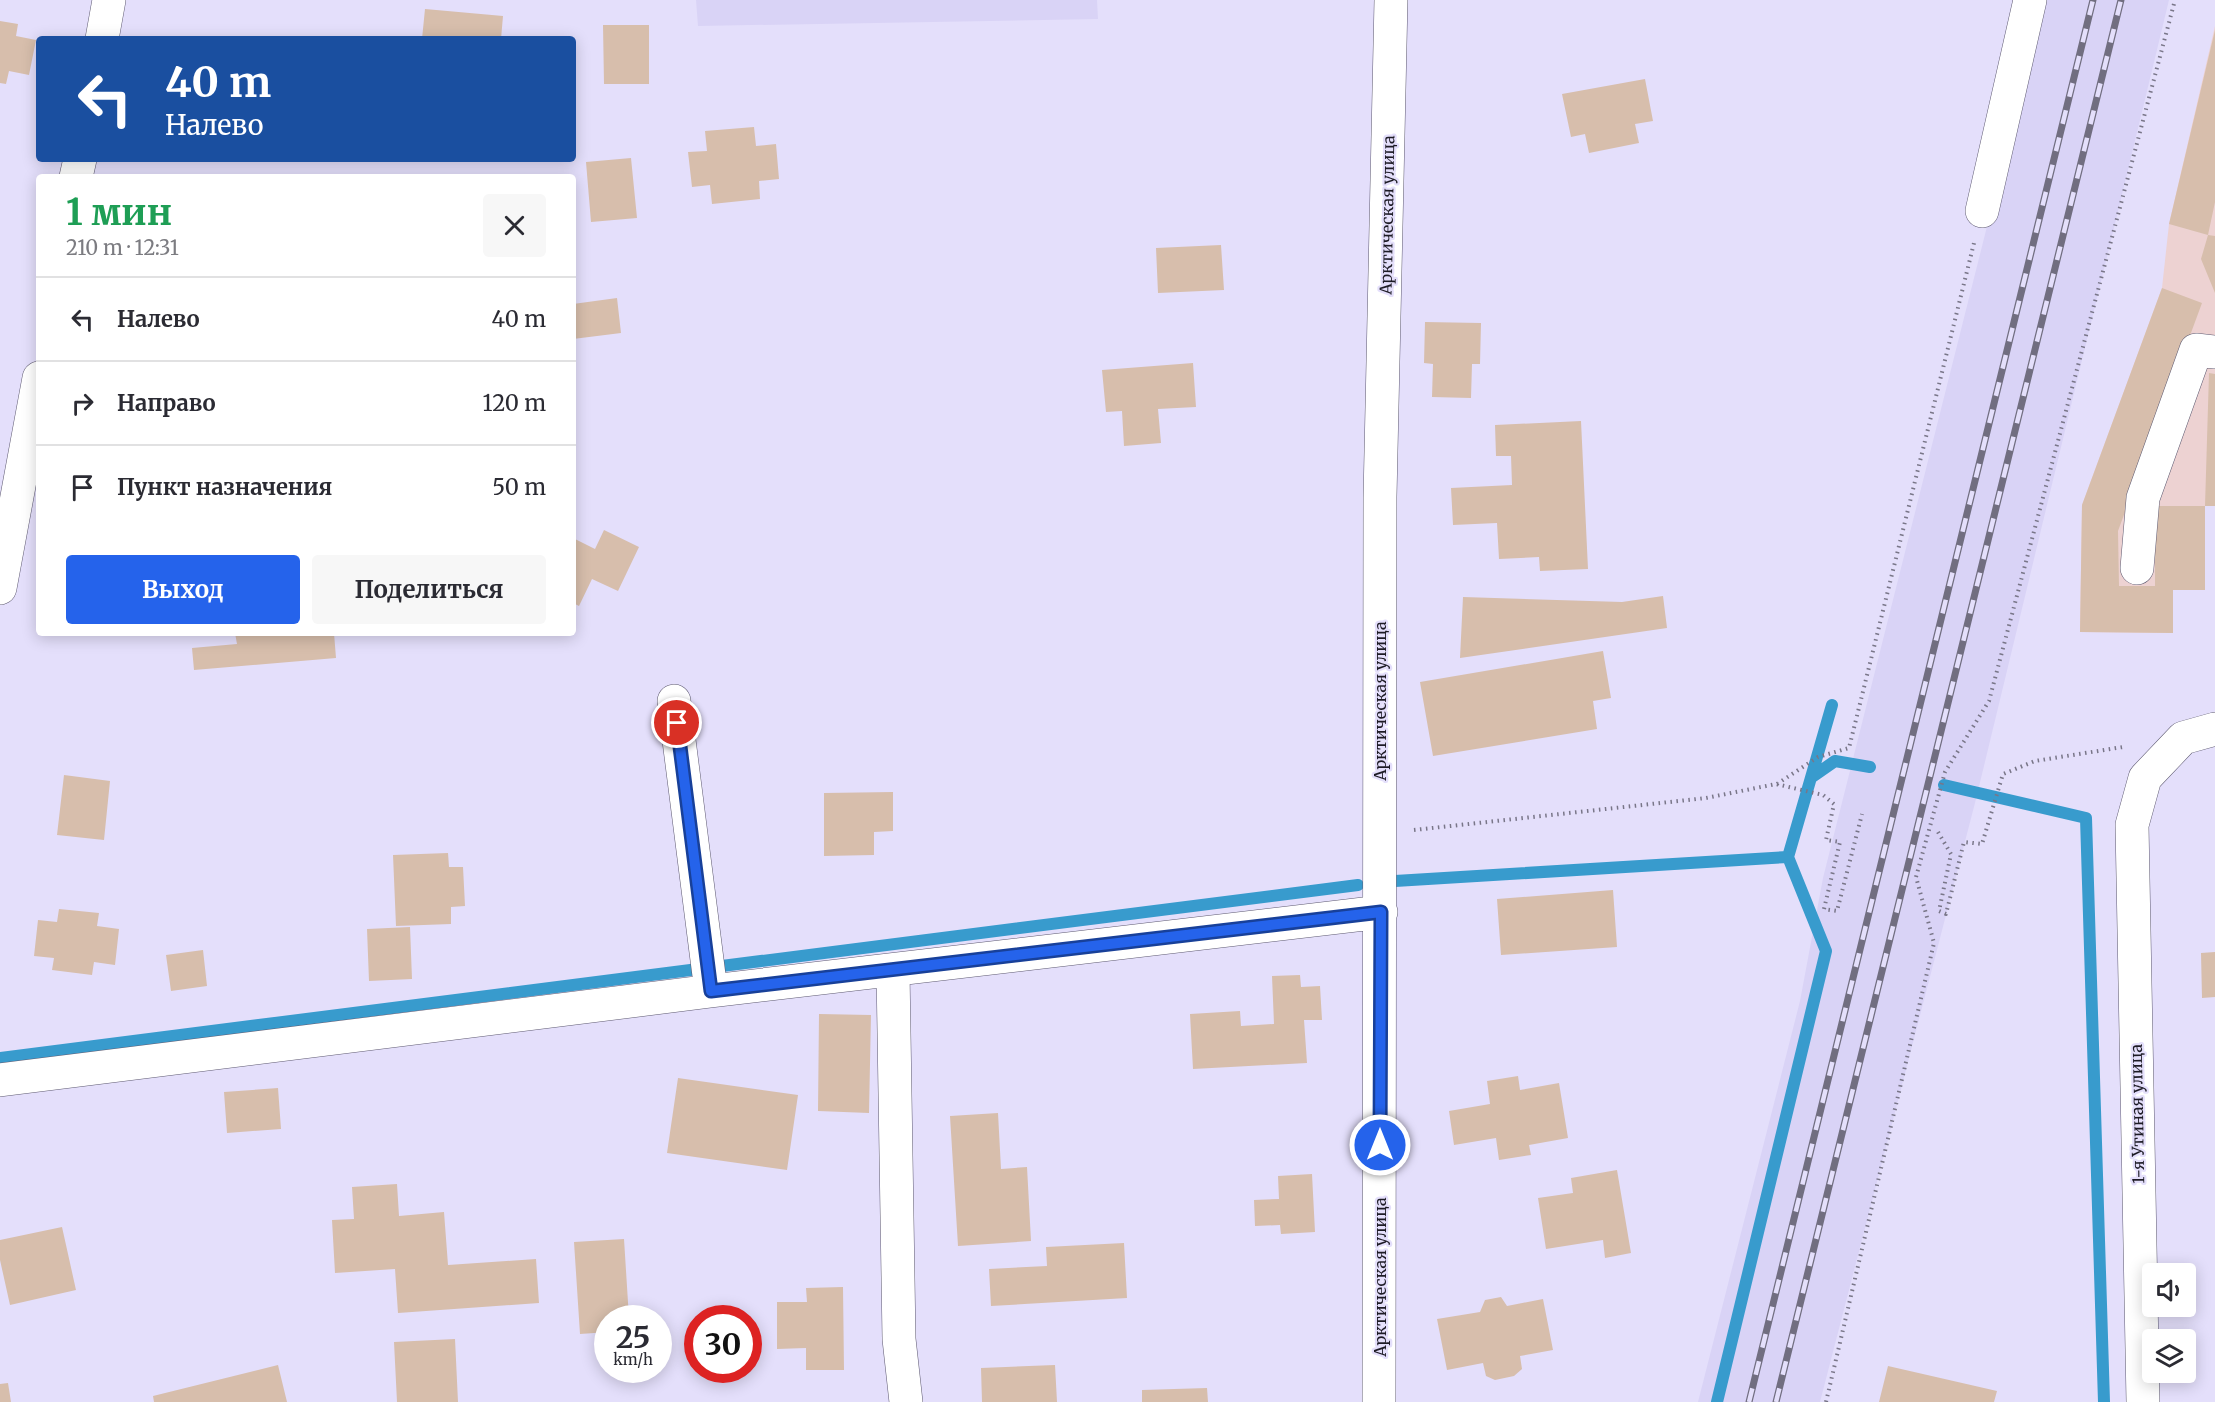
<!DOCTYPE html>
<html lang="ru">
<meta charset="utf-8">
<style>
:root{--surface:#fff;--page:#f7f7f7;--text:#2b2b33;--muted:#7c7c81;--line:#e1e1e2;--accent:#2563eb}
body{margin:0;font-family:Merriweather,serif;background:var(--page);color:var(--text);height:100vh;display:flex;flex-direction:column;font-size:22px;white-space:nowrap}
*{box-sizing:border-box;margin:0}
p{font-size:20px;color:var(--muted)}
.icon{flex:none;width:33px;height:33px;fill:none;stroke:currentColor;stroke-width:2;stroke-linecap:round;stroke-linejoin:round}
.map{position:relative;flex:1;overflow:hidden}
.panel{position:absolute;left:36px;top:174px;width:540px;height:462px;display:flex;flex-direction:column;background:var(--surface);border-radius:6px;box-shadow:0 3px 15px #0003}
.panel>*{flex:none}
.hud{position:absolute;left:36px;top:36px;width:540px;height:126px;border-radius:6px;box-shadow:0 3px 15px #0003;background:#1a4fa0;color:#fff;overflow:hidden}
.controls{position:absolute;left:2142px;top:1263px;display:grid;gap:12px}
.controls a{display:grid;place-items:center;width:54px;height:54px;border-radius:6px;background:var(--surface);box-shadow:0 3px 15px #0003;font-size:30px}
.speed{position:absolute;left:594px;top:1305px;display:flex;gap:12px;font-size:30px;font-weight:700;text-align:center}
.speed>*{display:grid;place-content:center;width:78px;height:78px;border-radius:50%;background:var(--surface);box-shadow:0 3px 15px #0003;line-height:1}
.speed small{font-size:15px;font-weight:400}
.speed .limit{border:9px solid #d22;background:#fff;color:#111}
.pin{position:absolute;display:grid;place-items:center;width:51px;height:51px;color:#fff;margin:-26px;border:3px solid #fff;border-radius:50%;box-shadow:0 2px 6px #0007}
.me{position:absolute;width:66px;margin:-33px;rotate:0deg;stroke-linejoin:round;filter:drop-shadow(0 0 4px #0008)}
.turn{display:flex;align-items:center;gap:21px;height:126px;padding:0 30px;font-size:27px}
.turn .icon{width:78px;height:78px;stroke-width:2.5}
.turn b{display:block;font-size:42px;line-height:51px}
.round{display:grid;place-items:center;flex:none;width:63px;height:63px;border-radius:6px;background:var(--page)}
.summary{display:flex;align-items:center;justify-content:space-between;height:102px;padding:0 30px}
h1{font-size:36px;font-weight:700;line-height:45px;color:#1e9e55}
.cta{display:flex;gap:12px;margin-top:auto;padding:12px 30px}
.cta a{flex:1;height:69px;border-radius:6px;background:var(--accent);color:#fff;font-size:24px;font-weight:700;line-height:69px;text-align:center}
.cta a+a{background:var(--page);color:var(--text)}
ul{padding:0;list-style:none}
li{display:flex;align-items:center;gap:18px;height:84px;padding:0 30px;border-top:2px solid var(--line)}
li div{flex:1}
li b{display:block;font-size:22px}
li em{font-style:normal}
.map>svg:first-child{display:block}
</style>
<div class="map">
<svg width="2215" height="1402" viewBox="0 0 2215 1402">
<rect width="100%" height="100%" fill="#e4dffb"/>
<path fill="#d9d3f6" d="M696 0H1097L1098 19 698 26Z
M2044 0H2169L1976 799 1820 1402H1698L1800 1001 1823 878Z"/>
<path fill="#edd2d2" d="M2215 26V506H2205V590H2173V633L2080 632 2082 505 2162 288 2169 224Z"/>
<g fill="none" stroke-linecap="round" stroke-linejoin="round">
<path stroke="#389bcd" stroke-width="12" d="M1812 777 1835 761 1870 767
M1944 785 2086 818 2104 1402
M1395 881 1788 857
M0 1058 1358 885
M1717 1402 1826 951 1788 857 1832 705"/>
</g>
<path fill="#d7beac" d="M425 9 503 16 501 39H422Z
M0 21 18 24 16 36 36 40 29 75 9 71 6 84 0 83Z
M603 25H649V84H604Z
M2215 30V202L2208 235 2169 224Z
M1645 79 1653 121 1635 124 1639 143 1589 153 1585 134 1571 137 1562 94Z
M754 127 756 146 776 144 779 179 759 181 760 199 712 204 710 185 692 187 688 152 707 151 705 131Z
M631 158 637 218 591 222 586 162Z
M2208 235 2215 236V293L2201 259Z
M1221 245 1224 290 1158 293 1156 248Z
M2162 288 2202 303 2118 531 2119 586H2155V506H2205L2209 373 2215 374V506H2205V590H2173V633L2080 632 2082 505Z
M617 298 621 333 573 339V304Z
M1425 322 1481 323 1480 364H1472L1471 398 1432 397 1433 364 1424 363Z
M1193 363 1196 407 1158 409 1161 443 1124 446 1122 411 1106 412 1102 370Z
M1581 421 1588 569 1540 571 1539 557 1499 559 1497 523 1453 525 1451 488 1512 485 1511 456H1496L1495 425Z
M604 530 639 547 618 591 592 579 579 606 573 603V538L595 549Z
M1663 596 1667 628 1460 658 1463 597 1622 602Z
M235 633H334L336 658 194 670 192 648 237 644Z
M1603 651 1611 698 1593 701 1597 729 1433 756 1420 682Z
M64 775 110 781 104 840 57 835Z
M893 792V831L874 832V855L824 856V793Z
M448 853 449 867H463L465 906 451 907V924L396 926 393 855Z
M1613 890 1617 947 1501 955 1497 899Z
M59 909 99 913 97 926 119 929 115 965 94 962 92 975 52 970 54 958 34 956 38 920 57 922Z
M410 927 412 979 369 981 367 929Z
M203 950 207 986 171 991 166 955Z
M2215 952V997L2202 998 2201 953Z
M1300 975 1301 987 1320 986 1322 1020H1304L1307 1063 1193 1069 1190 1014 1240 1011 1241 1026 1274 1024 1272 976Z
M819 1014 871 1015 869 1113 818 1111Z
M1518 1076 1520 1090 1559 1083 1568 1138 1529 1145 1531 1155 1499 1160 1496 1138 1454 1145 1449 1111 1490 1104 1487 1081Z
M678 1078 798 1095 787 1170 667 1153Z
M278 1088 281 1129 227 1133 224 1092Z
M998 1113 1001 1169 1027 1167 1031 1241 958 1246 950 1116Z
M1617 1170 1631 1253 1605 1258 1603 1240 1546 1249 1538 1198 1573 1193 1571 1178Z
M1312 1174 1315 1232 1281 1234 1280 1225 1255 1226 1254 1200 1279 1199 1278 1176Z
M397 1184 399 1216 444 1212 448 1265 536 1259 539 1303 398 1313 395 1269 335 1273 332 1220 354 1219 352 1187Z
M62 1227 76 1290 10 1305 0 1260V1240Z
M624 1239 629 1318H608V1332L580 1334 574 1242Z
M1124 1243 1127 1298 991 1306 989 1269 1047 1266 1046 1247Z
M843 1287 844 1370H806V1348L777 1349V1302H807L806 1288Z
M1501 1297 1507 1306 1543 1299 1553 1350 1520 1356 1522 1369 1514 1376 1495 1380 1486 1376 1483 1363 1447 1370 1437 1319 1480 1312 1485 1300Z
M455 1339 458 1402H397L394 1342Z
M278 1365 287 1402H154L153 1396Z
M1055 1365 1057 1402H982L981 1368Z
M1888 1366 1997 1391 1994 1402H1879Z
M8 1383 11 1402H0V1384Z
M1207 1388 1208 1402H1142V1390Z"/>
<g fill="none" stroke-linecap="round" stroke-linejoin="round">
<g stroke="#5e5a71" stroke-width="34">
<path id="minor" d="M102 39 109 0
M76 177 80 159
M1982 211 2030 0
M2137 568 2143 498 2196 350 2215 352
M0 588 39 378
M674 701 711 991
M893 971 899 1339 906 1402
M0 1080 711 991 1381 912
M1379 1402 1380 497 1391 0
M2143 1402 2132 825 2145 778 2183 738 2215 729"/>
</g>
<path stroke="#797688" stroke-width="4" stroke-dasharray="1.5 4.5" stroke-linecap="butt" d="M1777 784 1818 757 1849 748 1974 243
M1414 830 1706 798 1776 784 1823 795 1834 804 1826 840 1840 842 1824 909 1837 911 1862 814
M1938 832 1951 854 1939 911 1946 914 1964 842 1982 844 2003 774 2035 761 2123 747
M1826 1402 1934 943 1916 877 1945 772 1989 701 2175 0"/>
<use href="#minor" stroke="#fff" stroke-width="33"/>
<g stroke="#716e80" stroke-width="7">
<path id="rail" d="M1749 1402 2093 0
M1776 1402 2121 0"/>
</g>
<use href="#rail" stroke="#e4dffb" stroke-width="4.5" stroke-dasharray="14" stroke-linecap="butt"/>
</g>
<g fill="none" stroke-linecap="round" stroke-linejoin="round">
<g stroke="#184099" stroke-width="15">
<path id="route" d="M677 723 711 991 1381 912 1380 1145"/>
</g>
<use href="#route" stroke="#2563eb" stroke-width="10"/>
</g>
<g text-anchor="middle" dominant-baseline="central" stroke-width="4.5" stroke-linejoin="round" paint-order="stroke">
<g font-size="16" fill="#1d1b25" stroke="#e4dffb">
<text transform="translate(1387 215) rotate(-89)">Арктическая улица</text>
<text transform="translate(1380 701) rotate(-90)">Арктическая улица</text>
<text transform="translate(2137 1114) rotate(-91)">1-я Утиная улица</text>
<text transform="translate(1380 1277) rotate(-90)">Арктическая улица</text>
</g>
</g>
</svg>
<div class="controls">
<a><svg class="icon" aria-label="sound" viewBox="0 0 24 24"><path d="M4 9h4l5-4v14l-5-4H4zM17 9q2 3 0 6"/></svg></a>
<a><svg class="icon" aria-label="layers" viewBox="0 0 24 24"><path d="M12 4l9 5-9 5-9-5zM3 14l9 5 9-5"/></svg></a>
</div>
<div class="speed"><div>25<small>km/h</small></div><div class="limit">30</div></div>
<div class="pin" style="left:677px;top:723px;background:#d93025"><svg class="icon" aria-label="arrive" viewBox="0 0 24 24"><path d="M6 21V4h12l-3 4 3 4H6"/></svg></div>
<svg class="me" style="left:1380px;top:1145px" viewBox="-20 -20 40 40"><circle r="17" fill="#2563eb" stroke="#fff" stroke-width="3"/><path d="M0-11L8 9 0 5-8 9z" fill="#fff"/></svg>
<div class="hud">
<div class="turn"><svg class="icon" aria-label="left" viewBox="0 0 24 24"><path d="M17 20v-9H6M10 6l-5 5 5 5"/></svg><div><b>40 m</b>Налево</div></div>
</div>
<section class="panel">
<div class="summary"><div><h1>1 мин</h1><p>210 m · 12:31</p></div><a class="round"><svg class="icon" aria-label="close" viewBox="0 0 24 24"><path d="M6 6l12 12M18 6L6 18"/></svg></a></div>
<ul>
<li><svg class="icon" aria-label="left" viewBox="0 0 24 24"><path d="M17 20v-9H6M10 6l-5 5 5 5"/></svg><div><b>Налево</b></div><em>40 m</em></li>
<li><svg class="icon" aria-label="right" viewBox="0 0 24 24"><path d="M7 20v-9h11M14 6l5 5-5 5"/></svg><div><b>Направо</b></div><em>120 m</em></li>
<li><svg class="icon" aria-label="arrive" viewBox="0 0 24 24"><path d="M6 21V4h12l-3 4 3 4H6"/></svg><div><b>Пункт назначения</b></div><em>50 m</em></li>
</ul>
<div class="cta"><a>Выход</a><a>Поделиться</a></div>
</section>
</div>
